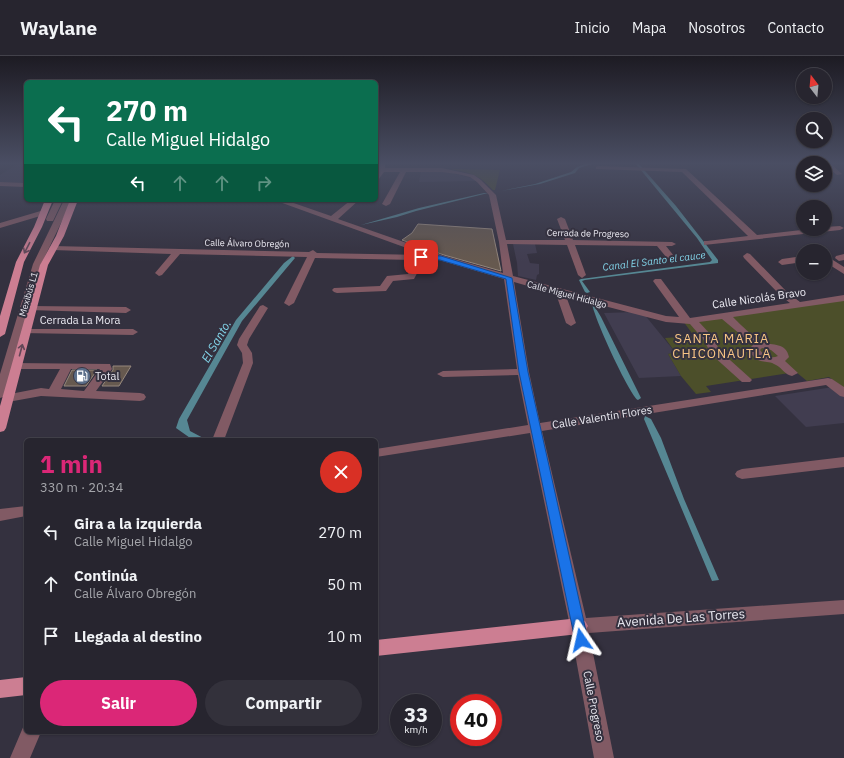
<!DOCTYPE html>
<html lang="es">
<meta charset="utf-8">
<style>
:root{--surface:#27252f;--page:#33313b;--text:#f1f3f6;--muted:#a4a5aa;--line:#43424b;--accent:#db2777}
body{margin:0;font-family:"IBM Plex Sans",sans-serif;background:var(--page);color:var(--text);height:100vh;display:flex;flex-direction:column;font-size:15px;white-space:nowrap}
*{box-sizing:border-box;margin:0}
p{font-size:13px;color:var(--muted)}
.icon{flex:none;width:22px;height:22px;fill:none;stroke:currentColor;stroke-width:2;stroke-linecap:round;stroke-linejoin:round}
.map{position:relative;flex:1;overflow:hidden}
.panel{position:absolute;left:24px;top:382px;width:354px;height:296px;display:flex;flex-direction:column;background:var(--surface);border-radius:6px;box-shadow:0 1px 3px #0004,0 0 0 1px var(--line)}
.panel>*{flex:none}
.guide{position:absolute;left:24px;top:24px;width:354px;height:122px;border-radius:6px;box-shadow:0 1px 3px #0004,0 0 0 1px var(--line);background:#0b6e4f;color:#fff;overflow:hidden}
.needle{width:26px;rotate:344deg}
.tools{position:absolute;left:796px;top:12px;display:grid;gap:8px}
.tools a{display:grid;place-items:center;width:36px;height:36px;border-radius:50%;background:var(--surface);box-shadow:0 1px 3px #0004,0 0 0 1px var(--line);font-size:20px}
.speed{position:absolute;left:390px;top:638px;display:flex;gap:8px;font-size:20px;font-weight:700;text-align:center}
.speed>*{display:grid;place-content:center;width:52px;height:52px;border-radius:50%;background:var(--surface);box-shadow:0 1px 3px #0004,0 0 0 1px var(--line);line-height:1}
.speed small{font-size:10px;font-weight:400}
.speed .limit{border:6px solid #d22;background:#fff;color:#111}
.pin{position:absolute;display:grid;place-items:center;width:34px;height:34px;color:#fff;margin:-17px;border-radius:8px;box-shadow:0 2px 6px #0006}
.me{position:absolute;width:44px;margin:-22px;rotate:349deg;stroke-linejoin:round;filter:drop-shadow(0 0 3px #0008)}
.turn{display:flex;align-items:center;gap:14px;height:84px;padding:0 16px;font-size:18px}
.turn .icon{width:52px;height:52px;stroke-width:2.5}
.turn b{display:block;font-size:28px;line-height:34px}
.lanes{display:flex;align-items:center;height:38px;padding:0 16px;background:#0003;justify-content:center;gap:20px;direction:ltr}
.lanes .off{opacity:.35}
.round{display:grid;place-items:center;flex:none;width:42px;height:42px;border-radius:21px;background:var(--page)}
.head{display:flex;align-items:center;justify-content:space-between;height:68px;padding:0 16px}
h1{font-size:24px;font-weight:700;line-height:30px;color:var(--accent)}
.cta{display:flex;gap:8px;margin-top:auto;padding:8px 16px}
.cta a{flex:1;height:46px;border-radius:24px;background:var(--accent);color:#fff;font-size:16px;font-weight:700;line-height:46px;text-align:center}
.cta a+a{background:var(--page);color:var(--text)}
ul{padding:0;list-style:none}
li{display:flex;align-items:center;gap:12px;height:52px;padding:0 16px}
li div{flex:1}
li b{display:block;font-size:15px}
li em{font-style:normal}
header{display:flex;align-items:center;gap:24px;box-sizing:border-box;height:56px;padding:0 20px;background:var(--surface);border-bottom:1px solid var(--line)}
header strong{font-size:19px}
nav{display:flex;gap:22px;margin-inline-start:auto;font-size:14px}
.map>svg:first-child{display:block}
</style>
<header>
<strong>Waylane</strong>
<nav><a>Inicio</a><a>Mapa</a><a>Nosotros</a><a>Contacto</a></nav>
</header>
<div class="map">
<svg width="844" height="702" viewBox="0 0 844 702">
<rect width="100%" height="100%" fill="#34313f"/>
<path fill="#413d50" d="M19 107H26V127L0 126V119Z
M421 115H445L471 122 478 125 419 126Z
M513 188H535L537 197 527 198 530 207 539 208V218L537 219 536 224 518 220 517 207Z
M635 256 644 258 675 296 668 298 681 320 639 322 604 257Z
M833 331 844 339V367L806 371 775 340Z"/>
<path fill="#4c4f2a" d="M450 113H451L500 114 495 134H493C478 118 471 117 450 113Z
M844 243V332L829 321 807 325 796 316 706 330 711 336 696 338 681 320 668 298 675 296 665 282 694 280 683 265Z"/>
<path fill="#568793" d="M588 107H595L579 112 575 117 540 128 501 135 535 128 571 116 577 111Z
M635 107H638L676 150 718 204V207L585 224 582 225 590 236 587 237 585 236 579 224 581 223 710 206 712 204 697 182Z
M484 137H488L416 155 397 161 361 169 419 152Z
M293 200 295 202 242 265 187 364 190 375 207 384H193L176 372 179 363 236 264 284 207Z
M592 246 601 261 641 342 638 344C630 340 591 256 592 246Z
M645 360 651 363 661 382 684 443 719 524 712 525 644 363Z"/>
<path fill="#66594f" stroke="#95877c" d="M418 168 492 173 501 215 444 199 402 184 412 177Z
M113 310H131L119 330H102L113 314Z
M72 314H97L86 330H64Z"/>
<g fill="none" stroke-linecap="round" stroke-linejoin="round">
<path fill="#815a64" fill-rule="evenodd" d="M379 107H385V112H442L474 119 481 124 496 139 506 184H565L557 163 561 161 565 163 573 184 672 186 676 188 672 190H666L674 200 670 203 667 202 657 190 575 189 586 219 582 222 578 219 567 189 507 188 513 220 666 260 679 261 653 225 655 223H661L690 262 790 247 781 240 744 202 743 200 747 197 750 198 787 236 800 246 844 239V245L733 261C739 267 754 282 761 286 772 290 786 286 789 301L785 305 798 317 792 320C785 319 782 312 776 309 765 302 757 311 749 293L753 289 722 263 699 266 712 280 720 295 750 322 752 324 750 326H742L712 299 703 283 690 268 666 266 566 240 576 267 571 270 566 267 556 238 514 226 529 316 540 367 828 322 832 323 844 331V341L840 340 826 329 542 375 586 562 844 544V558L589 577 614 702H594L570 570 530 377 376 401V393L528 369 518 319 443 321 437 318 443 315 517 313 504 223 432 202 431 204H424L414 223 393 225 386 235 337 237 334 236 332 234 334 232 380 230 387 220 408 218 415 204 315 202 294 247 289 250 284 247 307 201 180 198 162 219 159 220 155 217 171 198 53 194 49 192 41 208 30 250 126 251 131 254 126 257 29 254 24 273H133L138 276 133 279 22 277 14 307 110 308 112 313 96 335 140 337 144 338 146 341 144 344 140 345 41 340 8 346 4 345 3 341 0 342V318L33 208 64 144H72L49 192 53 190 309 196 313 194 317 197 426 199 274 144H285L331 160 351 144H359L338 163 444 200 503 217 499 186 489 139 477 126 470 121 457 118 442 116H406L390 148 386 150 382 148 400 116H384L378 124 376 125ZM762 292 771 294 778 300C771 303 764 300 760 294ZM13 312 17 313H60L49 333 41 332 5 339ZM71 313H100L84 335 61 333Z
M825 107H830L842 118 837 119 825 109Z
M598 110 686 113 757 179 810 173H825V171L840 170 844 172 840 174 704 189V185H707L748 180 682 116 596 113V111Z
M0 126 26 127V131L0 130Z
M55 144H63L53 165H47L46 163Z
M44 154H47V158L0 172V167Z
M844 198V204L839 205 835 202 836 200Z
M825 199 844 211V218L825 206Z
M803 200V206L782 209 778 206 782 203Z
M263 249 268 252 249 283 247 289 252 297 253 307 224 384H212L243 307 242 297 237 289 239 283 260 250Z
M844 401V411L742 423 737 421 735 418 737 415 742 413Z
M26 450V460L0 465V453Z
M26 668V676H41L30 702H10L24 669Z"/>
<path fill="#cc7e92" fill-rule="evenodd" d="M45 144H53L42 171 24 206 5 278 0 281V260L16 206 34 171Z
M70 144H78L64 180 48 209 6 372 4 375 0 376V350L40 209 56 180Z
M579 562 585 565 588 570 585 575 579 578 376 600V584Z
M26 621V639L0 642V624Z"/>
</g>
<defs><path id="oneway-shaft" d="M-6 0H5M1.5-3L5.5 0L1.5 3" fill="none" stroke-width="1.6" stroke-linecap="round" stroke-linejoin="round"/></defs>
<g stroke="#624858">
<use href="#oneway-shaft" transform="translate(27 192) rotate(117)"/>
<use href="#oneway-shaft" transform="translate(21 294) rotate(-75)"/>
</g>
<linearGradient id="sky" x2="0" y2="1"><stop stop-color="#1d1b23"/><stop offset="0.52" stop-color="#4a4e63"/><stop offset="1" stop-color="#4a4e63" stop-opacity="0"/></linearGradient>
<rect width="844" height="206" fill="url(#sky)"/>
<path fill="#1a73e8" stroke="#114b97" d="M421 199 441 200 512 222 528 316 588 584 586 589 581 590 577 589 575 584 519 316 506 223 440 204 418 203 417 201Z"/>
<defs>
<g id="fuel-disc" transform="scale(0.9)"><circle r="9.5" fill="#5c6f8a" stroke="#34313f"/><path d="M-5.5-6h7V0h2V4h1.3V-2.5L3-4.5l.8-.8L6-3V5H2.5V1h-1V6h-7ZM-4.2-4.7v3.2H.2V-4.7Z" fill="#fff"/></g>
</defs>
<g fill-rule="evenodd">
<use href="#fuel-disc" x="82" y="320"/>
</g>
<g text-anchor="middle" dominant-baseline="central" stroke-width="4" stroke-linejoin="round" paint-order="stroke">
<g font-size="9" fill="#ebeaf2" stroke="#34313f">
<text transform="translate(588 177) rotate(1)">Cerrada de Progreso</text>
<text transform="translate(247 187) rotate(1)">Calle Álvaro Obregón</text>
<text transform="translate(28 238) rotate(-74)">Mexibús L1</text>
<text transform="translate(567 238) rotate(15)">Calle Miguel Hidalgo</text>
</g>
<g font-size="10" font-style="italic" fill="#83d6eb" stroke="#34313f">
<text transform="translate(654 205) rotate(-7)">Canal El Santo el cauce</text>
</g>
<g font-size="11" fill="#ebeaf2" stroke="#34313f">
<text transform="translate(759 242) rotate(-8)">Calle Nicolás Bravo</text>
<text x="80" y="264">Cerrada La Mora</text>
<text transform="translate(602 361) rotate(-9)">Calle Valentín Flores</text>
<text transform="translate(594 650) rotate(79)">Calle Progreso</text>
</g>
<g font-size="11" fill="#ebeaf2" stroke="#34313f" text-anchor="start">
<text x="95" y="320">Total</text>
</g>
<g font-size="12" font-style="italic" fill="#83d6eb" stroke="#34313f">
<text transform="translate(216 285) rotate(-60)">El Santo.</text>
</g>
<g font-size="13" letter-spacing="1" fill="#f8c585" stroke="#34313f">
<text x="722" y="282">SANTA MARIA<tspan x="722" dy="15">CHICONAUTLA</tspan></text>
</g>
<g font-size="13" fill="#ebeaf2" stroke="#34313f">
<text transform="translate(681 562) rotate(-4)">Avenida De Las Torres</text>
</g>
</g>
</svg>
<div class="tools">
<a><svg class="needle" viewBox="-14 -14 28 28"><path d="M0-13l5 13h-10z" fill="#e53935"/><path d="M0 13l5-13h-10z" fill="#a4a5aa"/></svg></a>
<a><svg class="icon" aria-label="search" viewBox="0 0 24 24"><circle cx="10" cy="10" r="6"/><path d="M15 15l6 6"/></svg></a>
<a><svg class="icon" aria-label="layers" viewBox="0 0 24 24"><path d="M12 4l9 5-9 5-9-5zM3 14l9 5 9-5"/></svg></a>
<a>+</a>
<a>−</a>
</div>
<div class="speed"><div>33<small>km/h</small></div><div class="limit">40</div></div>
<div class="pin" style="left:421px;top:201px;background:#d93025"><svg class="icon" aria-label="arrive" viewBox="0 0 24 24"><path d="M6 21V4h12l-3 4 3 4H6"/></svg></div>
<svg class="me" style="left:581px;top:584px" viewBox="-20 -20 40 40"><path d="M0-17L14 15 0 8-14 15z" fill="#1a73e8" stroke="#fff" stroke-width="4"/></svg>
<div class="guide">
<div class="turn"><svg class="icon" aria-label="left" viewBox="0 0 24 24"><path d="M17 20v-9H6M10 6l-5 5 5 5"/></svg><div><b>270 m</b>Calle Miguel Hidalgo</div></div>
<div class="lanes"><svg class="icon" aria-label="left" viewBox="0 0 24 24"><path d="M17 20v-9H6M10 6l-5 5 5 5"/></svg><svg class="icon off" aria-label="ahead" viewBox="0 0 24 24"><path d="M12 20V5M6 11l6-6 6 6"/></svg><svg class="icon off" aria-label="ahead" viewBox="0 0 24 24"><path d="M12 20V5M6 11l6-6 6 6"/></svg><svg class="icon off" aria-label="right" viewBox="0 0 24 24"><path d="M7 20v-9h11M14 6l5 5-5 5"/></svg></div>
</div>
<section class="panel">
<div class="head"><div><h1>1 min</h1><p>330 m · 20:34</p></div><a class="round" style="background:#d93025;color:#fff"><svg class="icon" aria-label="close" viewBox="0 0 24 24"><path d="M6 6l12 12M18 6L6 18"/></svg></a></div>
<ul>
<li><svg class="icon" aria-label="left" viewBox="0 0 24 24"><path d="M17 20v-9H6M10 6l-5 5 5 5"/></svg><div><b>Gira a la izquierda</b><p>Calle Miguel Hidalgo</p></div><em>270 m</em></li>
<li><svg class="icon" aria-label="ahead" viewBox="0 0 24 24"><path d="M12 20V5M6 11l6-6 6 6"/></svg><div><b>Continúa</b><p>Calle Álvaro Obregón</p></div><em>50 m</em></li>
<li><svg class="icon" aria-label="arrive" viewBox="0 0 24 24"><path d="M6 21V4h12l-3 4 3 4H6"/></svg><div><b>Llegada al destino</b></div><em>10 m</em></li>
</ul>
<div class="cta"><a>Salir</a><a>Compartir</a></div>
</section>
</div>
